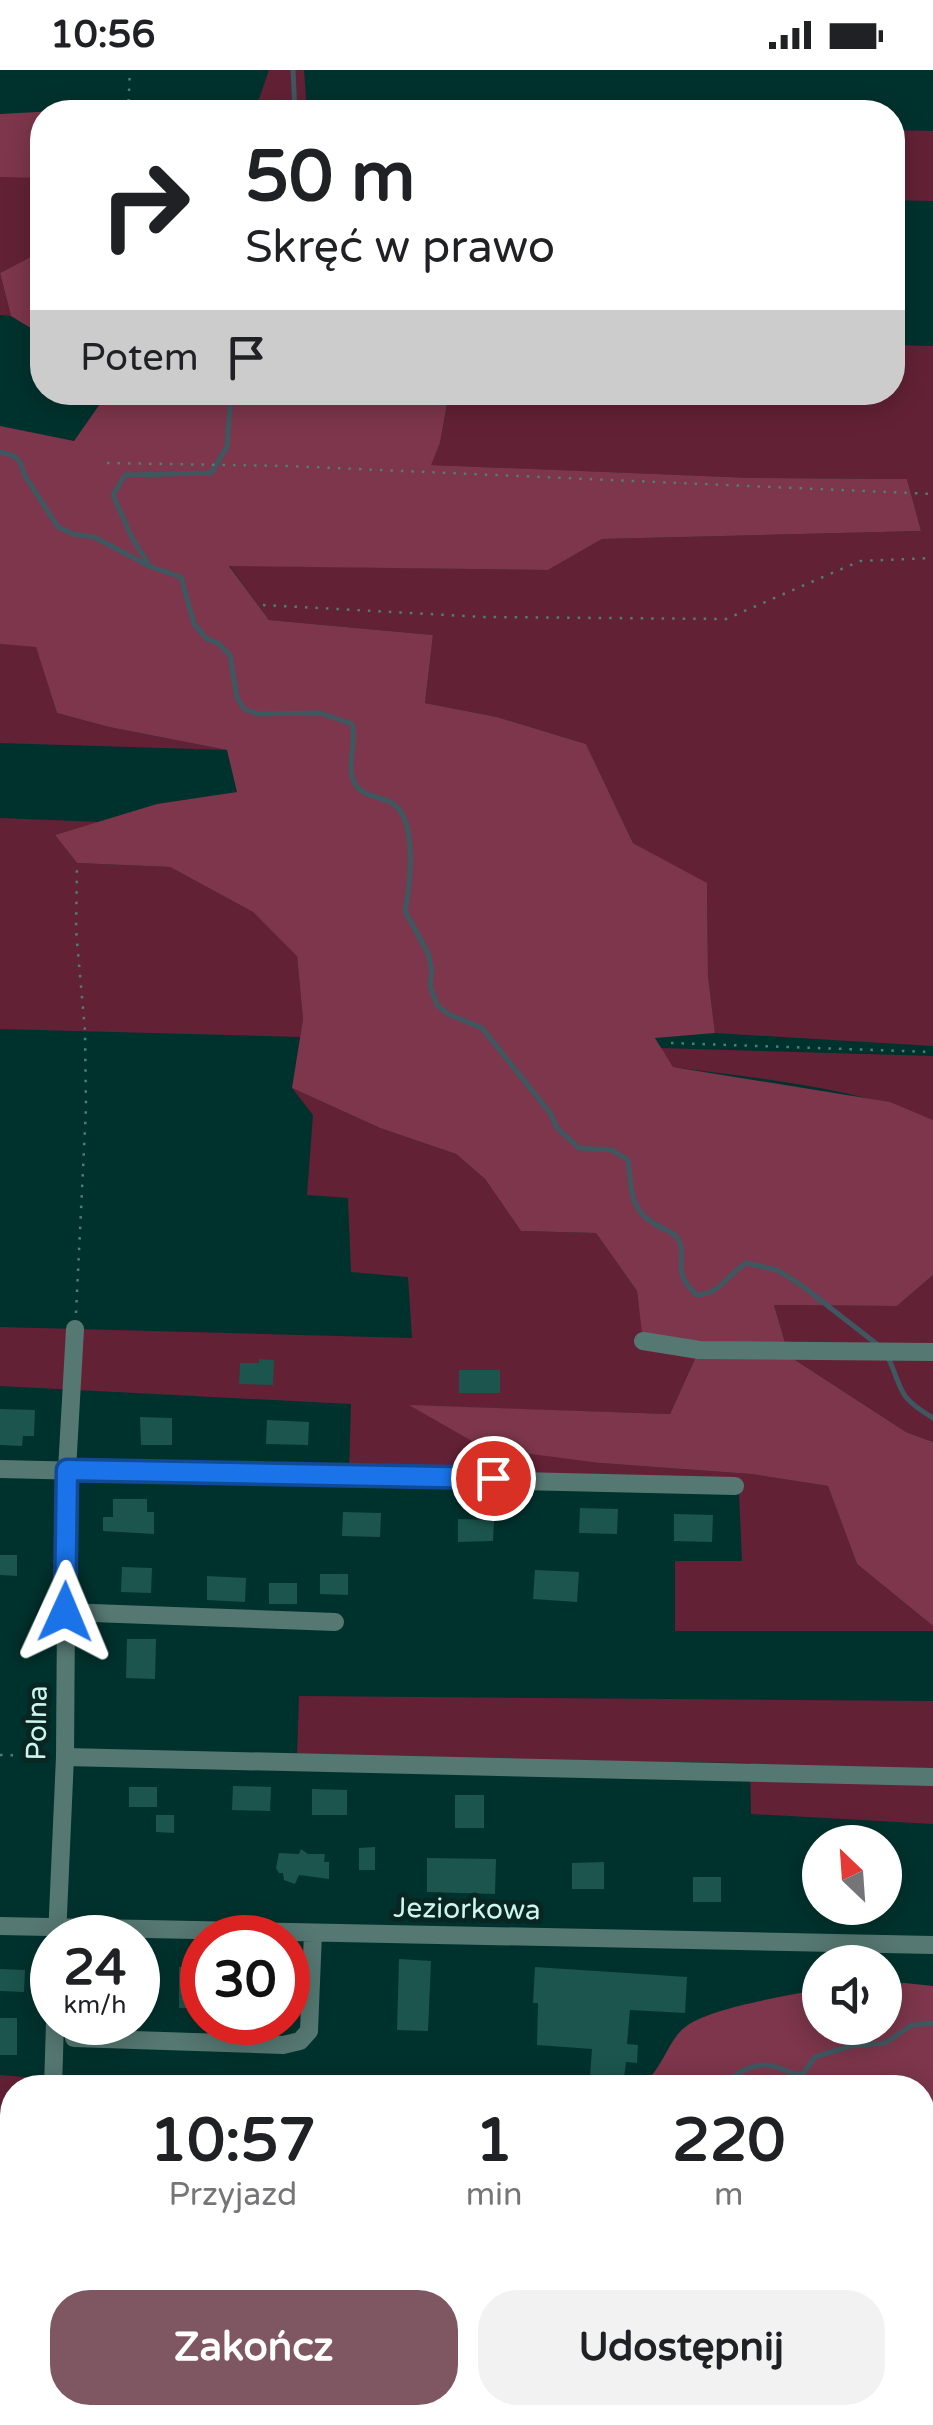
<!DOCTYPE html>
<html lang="pl">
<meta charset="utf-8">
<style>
:root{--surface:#fff;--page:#f2f2f2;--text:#202124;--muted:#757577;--accent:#7e5763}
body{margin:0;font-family:"Varela Round",sans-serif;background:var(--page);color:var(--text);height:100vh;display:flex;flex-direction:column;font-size:38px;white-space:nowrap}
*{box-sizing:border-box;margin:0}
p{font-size:32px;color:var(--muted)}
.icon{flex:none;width:55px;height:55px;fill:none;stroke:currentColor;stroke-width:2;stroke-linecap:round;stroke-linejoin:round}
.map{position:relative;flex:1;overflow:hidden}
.drawer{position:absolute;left:0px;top:2005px;width:935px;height:350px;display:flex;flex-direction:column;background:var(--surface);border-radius:40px 40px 0 0;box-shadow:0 5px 25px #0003}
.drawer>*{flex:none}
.hud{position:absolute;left:30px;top:30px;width:875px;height:305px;border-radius:40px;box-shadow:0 5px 25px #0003;background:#fff;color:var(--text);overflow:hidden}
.needle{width:65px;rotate:335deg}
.tools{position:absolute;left:802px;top:1755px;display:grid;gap:20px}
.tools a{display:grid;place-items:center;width:100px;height:100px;border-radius:50%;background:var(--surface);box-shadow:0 5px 25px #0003;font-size:50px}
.speed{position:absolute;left:30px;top:1845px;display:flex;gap:20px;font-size:50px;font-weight:700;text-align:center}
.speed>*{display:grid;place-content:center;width:130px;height:130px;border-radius:50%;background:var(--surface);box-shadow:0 5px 25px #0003;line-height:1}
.speed small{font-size:25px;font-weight:400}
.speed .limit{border:15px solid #d22;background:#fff;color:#111}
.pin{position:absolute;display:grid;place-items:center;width:85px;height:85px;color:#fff;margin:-42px;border:5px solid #fff;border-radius:50%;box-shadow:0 2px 10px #0007}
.me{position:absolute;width:110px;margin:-55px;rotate:1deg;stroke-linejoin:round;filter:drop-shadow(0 0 8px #0008)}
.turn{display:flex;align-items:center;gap:35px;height:210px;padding:0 50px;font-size:45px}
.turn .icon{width:130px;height:130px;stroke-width:2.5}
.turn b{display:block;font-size:70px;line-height:85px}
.then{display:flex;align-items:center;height:95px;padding:0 50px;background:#0003;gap:20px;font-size:38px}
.eta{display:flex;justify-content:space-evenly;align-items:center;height:170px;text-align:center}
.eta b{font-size:60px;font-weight:700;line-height:70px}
.cta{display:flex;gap:20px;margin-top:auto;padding:20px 50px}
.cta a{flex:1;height:115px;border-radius:40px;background:var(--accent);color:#fff;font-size:40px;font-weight:700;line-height:115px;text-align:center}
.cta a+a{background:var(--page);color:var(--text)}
.status{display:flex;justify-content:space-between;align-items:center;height:70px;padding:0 50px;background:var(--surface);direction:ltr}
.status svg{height:28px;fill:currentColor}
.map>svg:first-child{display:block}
</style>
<div class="status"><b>10:56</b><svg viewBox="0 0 49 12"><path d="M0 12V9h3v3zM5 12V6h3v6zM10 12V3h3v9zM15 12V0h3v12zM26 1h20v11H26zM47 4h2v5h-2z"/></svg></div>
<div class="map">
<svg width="933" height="2355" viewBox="0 0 933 2355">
<rect width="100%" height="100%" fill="#00322d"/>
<path fill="#632136" d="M269 0H304L307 42H320H225L259 29Z
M892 60 933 61V131L893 130Z
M7 105 42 108V181L0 203 11 246 0 245V107Z
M893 275 933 276V976L715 963 708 906 707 814 633 773 586 674 497 647 425 633 433 565 269 550 229 495 548 500 602 469 921 461 907 409 753 408 430 395 440 373 449 323 892 322Z
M0 574 36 576 57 643 109 657 227 680 0 673Z
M0 748 99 752 55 765 77 793 170 797 253 842 297 885 303 949 300 967 0 959Z
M660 978 933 986V1050C852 1016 760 1009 673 997Z
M292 1018 380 1058 456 1084 485 1109 521 1161 596 1163 637 1221 644 1271 699 1280 670 1344 411 1336 600 1393 751 1404 828 1416 857 1494 933 1556V1561H675V1491H742L739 1423 349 1401 351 1334 0 1316V1257L412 1268 408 1207 351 1202 348 1128 307 1125 313 1045Z
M933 1205V1372L906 1362 789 1286 774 1235 897 1236Z
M299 1626 933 1631V1754L751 1744 750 1693 297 1687Z
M0 2005 49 2009V2017L12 2018V2084H0Z"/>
<path fill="#7d364b" d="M56 41 65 42H42V108L0 107V44Z
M42 181V265L11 246 0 203Z
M97 323H449L440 373 431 395 753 408 907 409 921 461 602 469 548 500 229 496 269 550 433 565 425 633 497 647 586 674 633 773 707 813 708 906 715 963 655 968 673 997 890 1032 933 1050V1205L897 1236 774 1235 789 1286 906 1362 933 1372V1556L857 1494 828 1416 751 1404 600 1393 484 1378 409 1335 670 1344 699 1280 643 1271 637 1221 596 1163 521 1161 485 1109 456 1084 380 1058 292 1018 303 949 297 886 253 842 170 797 77 793 55 765 157 734 237 722 227 680 109 657 57 643 36 577 0 574V356L74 371 102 331Z
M905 1913 933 1916V2136H923L922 2018 635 2017C660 2009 665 1974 684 1958 706 1938 788 1926 820 1919V1958H885V1914Z
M12 2290V2342L339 2343 316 2355H0V2295Z"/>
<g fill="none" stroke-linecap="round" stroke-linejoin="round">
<path stroke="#3f5860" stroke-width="5" d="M293 0 295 42
M0 382 14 386 20 392 25 406 58 457 73 464 94 467 151 497 181 507 194 554 207 569 218 573 230 585 237 628 244 639 258 644 320 643 352 654C358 672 344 699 356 715 364 727 378 726 390 732 419 746 410 815 405 841L428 883 432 901 430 915 437 935 448 944 482 958 551 1044 557 1058 579 1078 612 1080 628 1090C632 1120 628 1140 658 1156 665 1160 674 1162 678 1169 689 1189 669 1201 697 1225 722 1223 726 1206 746 1193L777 1200 801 1215 878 1275
M148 493 132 468 113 425 125 405 211 403 227 377 231 322
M888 1287C904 1323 897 1326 933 1348
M719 2018C735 2004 757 1988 779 1998 788 2001 792 2004 802 2005L815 1987 851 1976 885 1973 912 1955 933 1953
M0 2348 12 2338"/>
</g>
<path fill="#1b554d" d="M259 1289 274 1290 273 1315 239 1314 240 1293H259Z
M459 1300H500V1323H459Z
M0 1339 35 1340 34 1366H23L22 1376 0 1375Z
M140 1347 172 1348V1375H141Z
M267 1350 309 1352 308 1375 266 1374Z
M113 1429H147V1442H154V1464L103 1461V1447H113Z
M580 1438 618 1439 617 1464 579 1463Z
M343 1442 381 1443 380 1467 342 1466Z
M674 1444 713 1445 712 1472 674 1471Z
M458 1449 494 1450 493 1471 458 1472Z
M0 1485H17V1506L0 1505Z
M122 1497 152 1498 151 1523 121 1522Z
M535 1500 579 1502 577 1532 533 1529Z
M320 1504H348V1525L320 1524Z
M207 1506 246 1508 245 1532 207 1530Z
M269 1513H297V1534H269Z
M127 1569H156L155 1609 126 1608Z
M233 1716 271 1717 270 1741 232 1740Z
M129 1717H157V1737H129Z
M312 1719 347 1720V1745H312Z
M455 1725H484V1758H455Z
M156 1745H174V1763L156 1762Z
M375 1777V1800H359V1778Z
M301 1779 308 1784H325L324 1792H329V1809L299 1805 295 1814 284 1810 283 1803H279L276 1798 279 1783 299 1784Z
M427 1788 496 1789 495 1824 427 1822Z
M604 1792V1819H572V1793Z
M693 1807H721V1832H693Z
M399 1889 431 1891 428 1961 397 1960Z
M179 1897H201L202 1938H179Z
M535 1897 687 1907 685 1943 630 1940 627 1974 638 1975 637 1993 626 1992 624 2008 590 2006 592 1979 537 1975 538 1933H533Z
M0 1899 25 1900 24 1922 0 1921Z
M138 1921H147L146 1945 138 1944Z
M0 1948H17V1985H0Z
M85 2006 115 2007V2018H85Z
M184 2006H201L204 2018H175V2008L183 2009Z
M0 2137H5V2161H0Z"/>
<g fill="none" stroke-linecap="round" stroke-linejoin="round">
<path stroke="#4f7d77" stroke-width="2.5" stroke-dasharray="2.5 8" stroke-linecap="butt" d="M128 42 130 0
M107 393 288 396 933 424
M263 535 484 547 726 549 860 491 933 488
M671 973 933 982
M76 1243 86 1038 85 961 76 860 77 793
M0 1685 48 1686"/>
<path stroke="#567872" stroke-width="18" d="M643 1271 699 1280 933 1282
M0 1399 735 1416
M65 1542 335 1552
M65 1687 933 1707
M0 1856 933 1875
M57 1867 65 1687 67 1400 75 1259
M74 1968 283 1975 300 1971 309 1961 313 1863
M53 2018 55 1952
M45 2345 499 2355"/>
</g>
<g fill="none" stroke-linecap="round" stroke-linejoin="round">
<g stroke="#114b97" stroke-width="25">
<path id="route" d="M65 1542 67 1400 493 1408"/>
</g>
<use href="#route" stroke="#1a73e8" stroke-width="18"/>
</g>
<g text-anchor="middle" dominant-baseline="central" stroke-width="10" stroke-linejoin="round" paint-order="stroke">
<g font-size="28" fill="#cdf6ee" stroke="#092622">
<text transform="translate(37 1653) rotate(-89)">Polna</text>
<text transform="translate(467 1839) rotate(1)">Jeziorkowa</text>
</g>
</g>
</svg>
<div class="tools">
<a><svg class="needle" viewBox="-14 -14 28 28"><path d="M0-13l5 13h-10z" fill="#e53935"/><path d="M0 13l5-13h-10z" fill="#757577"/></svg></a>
<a><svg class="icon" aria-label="sound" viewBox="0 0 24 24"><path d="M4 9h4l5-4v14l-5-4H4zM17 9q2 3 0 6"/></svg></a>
</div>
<div class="speed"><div>24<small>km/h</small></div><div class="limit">30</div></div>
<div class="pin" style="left:493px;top:1408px;background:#d93025"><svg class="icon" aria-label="arrive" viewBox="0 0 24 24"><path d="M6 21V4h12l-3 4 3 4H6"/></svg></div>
<svg class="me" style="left:65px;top:1542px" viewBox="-20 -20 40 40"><path d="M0-17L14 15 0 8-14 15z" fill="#1a73e8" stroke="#fff" stroke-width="4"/></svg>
<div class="hud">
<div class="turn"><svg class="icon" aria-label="right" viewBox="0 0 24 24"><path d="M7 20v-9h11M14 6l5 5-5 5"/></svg><div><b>50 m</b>Skręć w prawo</div></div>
<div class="then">Potem<svg class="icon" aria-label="arrive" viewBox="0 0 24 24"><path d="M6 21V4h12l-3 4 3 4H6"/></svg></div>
</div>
<section class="drawer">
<div class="eta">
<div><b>10:57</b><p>Przyjazd</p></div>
<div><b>1</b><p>min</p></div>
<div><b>220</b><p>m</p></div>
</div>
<div class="cta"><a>Zakończ</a><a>Udostępnij</a></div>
</section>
</div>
